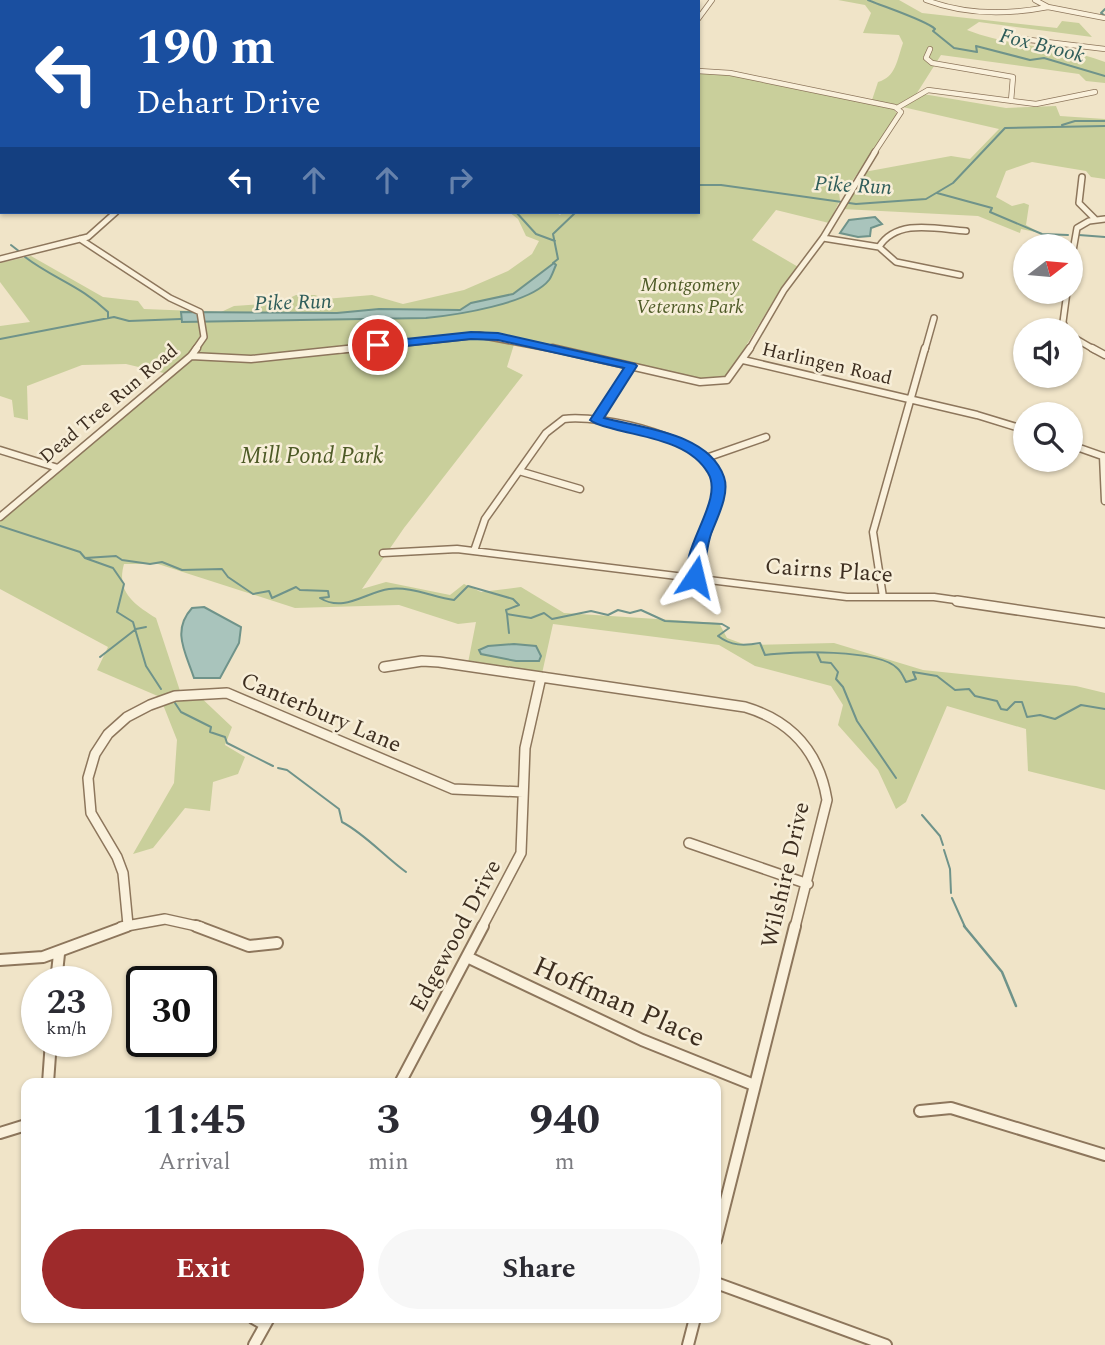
<!DOCTYPE html>
<style>
:root{--surface:#fff;--page:#f7f7f7;--text:#2b2b33;--muted:#7c7c81;--accent:#9e2a2b}
body{margin:0;font-family:Spectral,serif;background:var(--page);color:var(--text);height:100vh;display:flex;flex-direction:column;font-size:26px;white-space:nowrap}
*{box-sizing:border-box;margin:0}
p{font-size:23px;color:var(--muted)}
.icon{flex:none;width:38px;height:38px;fill:none;stroke:currentColor;stroke-width:2;stroke-linecap:round;stroke-linejoin:round}
.map{position:relative;flex:1;overflow:hidden}
.drawer{position:absolute;left:21px;top:1078px;width:700px;height:245px;display:flex;flex-direction:column;background:var(--surface);border-radius:14px;box-shadow:0 2px 5px #0004}
.drawer>*{flex:none}
.banner{position:absolute;left:0px;top:0px;width:700px;height:214px;box-shadow:0 2px 5px #0004;background:#1a4fa0;color:#fff;overflow:hidden}
.needle{width:46px;rotate:74deg}
.tools{position:absolute;left:1013px;top:234px;display:grid;gap:14px}
.tools a{display:grid;place-items:center;width:70px;height:70px;border-radius:50%;background:var(--surface);box-shadow:0 2px 5px #0004;font-size:35px}
.speed{position:absolute;left:21px;top:966px;display:flex;gap:14px;font-size:35px;font-weight:700;text-align:center}
.speed>*{display:grid;place-content:center;width:91px;height:91px;border-radius:50%;background:var(--surface);box-shadow:0 2px 5px #0004;line-height:1}
.speed small{font-size:18px;font-weight:400}
.speed .limit{border:4px solid #111;border-radius:10px;background:#fff;color:#111}
.pin{position:absolute;display:grid;place-items:center;width:60px;height:60px;color:#fff;margin:-30px;border:4px solid #fff;border-radius:50%;box-shadow:0 2px 7px #0007}
.me{position:absolute;width:77px;margin:-38px;rotate:10deg;stroke-linejoin:round;filter:drop-shadow(0 0 5px #0008)}
.turn{display:flex;align-items:center;gap:24px;height:147px;padding:0 21px;font-size:32px}
.turn .icon{width:91px;height:91px;stroke-width:2.5}
.turn b{display:block;font-size:49px;line-height:60px}
.lanes{display:flex;align-items:center;height:66px;padding:0 21px;background:#0003;justify-content:center;gap:35px;direction:ltr}
.lanes .off{opacity:.35}
.eta{display:flex;justify-content:space-evenly;align-items:center;height:119px;text-align:center}
.eta b{font-size:42px;font-weight:700;line-height:49px}
.action{display:flex;gap:14px;margin-top:auto;padding:14px 21px}
.action a{flex:1;height:80px;border-radius:42px;background:var(--accent);color:#fff;font-size:28px;font-weight:700;line-height:80px;text-align:center}
.action a+a{background:var(--page);color:var(--text)}
.map>svg:first-child{display:block}
</style>
<div class="map">
<svg width="1105" height="1345" viewBox="0 0 1105 1345">
<rect width="100%" height="100%" fill="#f0e4c8"/>
<path fill="#c9cf9b" d="M0 0H248L2 2 0 59Z
M838 0H899L922 13 1057 28 1062 21 1079 23 1092 37 979 22 967 30C1012 48 1061 45 1105 62V83L1086 81 1079 74 941 55 917 93 1006 108 1056 106 1060 116 1105 119V179L1091 177 1086 171 1032 162 1006 171 996 197 1012 206 1024 203 1029 205 1026 225 1040 233 1021 229 1020 233 978 216 842 209 864 172 951 156 970 159 999 129 872 100 878 82C896 77 897 60 903 43L899 35 863 33 871 13 865 5Z
M698 73 733 75 892 107 898 115 848 187 839 193 840 200 829 223 776 210 752 240 800 268 783 285 727 377 703 381 516 338 507 367 523 375 404 528 362 589 386 582 450 595 464 584 481 592 521 587 564 613 719 623 727 638 746 645 834 643 923 670 1076 686 1105 693V790L1028 771 1026 729 947 706 906 802 896 809 878 770 838 725 843 705 831 686 755 666 719 645 553 624 541 678 467 668 476 622 458 624 399 605 295 608 158 564H124C116 592 134 604 156 618L181 694 195 692 232 727 225 745 245 757 238 774 213 782 210 811 185 808 153 848 133 854 174 783 177 740 160 697 97 670 108 647 0 589V513L172 375 126 364 82 365 27 386 28 420 14 417 12 400 0 396V326L30 322 0 282V263L31 256 103 297 138 301 144 309 221 312 234 306 279 303 296 295H315L325 299 372 295 403 304 464 290 508 271 532 254 539 241 526 236 518 219 509 212H555L560 215 563 212H698Z"/>
<path fill="#a9c4bc" stroke="#6f938a" stroke-width="2" d="M875 217 882 224 871 228 870 236 858 237 840 233 849 220Z
M554 263 556 265C554 269 552 276 549 280 530 304 456 315 426 318L182 322 181 312 337 313 379 309 460 310 471 303 513 294Z
M204 607 241 627 239 643 220 678H194C186 653 171 631 192 608Z
M514 644 536 646 541 656 539 661H516L481 654 479 650 488 646Z"/>
<g fill="none" stroke-linecap="round" stroke-linejoin="round">
<path stroke="#6f938a" stroke-width="2" d="M868 0C882 6 928 21 935 29L933 31 954 48 977 52 976 46 1030 60 1044 58 1105 76
M1104 15 1101 13 1105 9
M1062 125 1075 121H1105
M698 185H721L856 204 926 199 953 183 1005 128 1105 126
M937 193 992 208 990 212 1042 234 1068 235
M516 212 536 234 555 241
M1079 235 1105 237
M11 245 20 252
M25 257C54 279 81 286 108 312V318
M553 263 558 259 553 234 576 212
M0 339 114 317 129 321 181 319
M0 526 80 552 85 558 116 556 122 560 150 564 162 562 182 570 222 569 228 577 253 594 269 591 272 598 296 587 300 590 328 591 329 597 320 598C344 613 366 592 389 589 410 586 433 597 454 600L468 586 513 599 519 605 506 610 507 614 531 618 544 613 552 619 591 611 608 615 618 610 630 613 641 610 665 621 722 624 729 628 718 636C731 646 744 646 760 643L765 655C791 651 878 649 897 668 901 671 904 678 906 682L916 679 913 672 937 676 955 690 969 689 975 696 997 701 1001 709 1007 710 1015 702H1022L1027 717 1040 715 1055 719 1081 705 1105 709
M85 558 113 568 124 584 117 612 133 622 146 666 161 689
M507 614 509 633
M817 653 821 662 831 663 838 672 836 679 843 687 857 721 896 778
M100 657 136 629 146 627
M175 703 181 712 211 727 210 732 225 737 227 743 273 766
M278 768 287 770 339 809 342 822C365 834 384 856 406 872
M922 815 940 836 943 845
M944 850 950 869 951 893
M952 898 965 927"/>
<path stroke="#6f938a" stroke-width="2.5" d="M964 926 1002 972 1016 1006"/>
<g stroke="#8d765c" stroke-width="6">
<path id="minor-far4" d="M391 0 393 2
M424 0 427 2
M926 0C965 15 1007 15 1048 7
M1035 0 1048 7 1105 18
M552 2 556 0
M698 19 712 0
M1013 38 1105 49
M930 49 926 58 932 63 1013 77 1011 101
M698 71 730 73 895 107 901 112 874 153
M897 108 928 90 1036 104 1095 92"/>
</g>
<g stroke="#8d765c" stroke-width="8">
<path id="minor-far3" d="M1082 177 1079 203 1095 219
M823 238 879 247
M80 239 170 298 200 312 204 337 195 350
M879 247C897 218 937 229 966 231
M879 247 896 262 960 275
M0 259 88 237 116 212
M1071 262 1077 228 1089 221 1105 219
M1066 331 1063 322 1067 292
M1071 336 1095 350
M340 350 479 335 559 350
M749 350 784 290 823 238 875 152
M925 350 934 318"/>
</g>
<g stroke="#8d765c" stroke-width="9">
<path id="minor-far2" d="M552 348 700 382 727 380 750 348
M1092 348 1105 355
M191 356 251 359 356 348
M743 360 977 415 1026 430
M596 420 631 366
M1071 445 1105 457
M0 450 58 468
M1103 456 1105 501
M706 458 766 437
M519 471 580 489
M0 517 191 356 197 348
M474 551 485 519 546 433 564 419C599 414 717 438 718 483 719 514 699 546 695 577
M383 553 457 549 847 597H934L969 602
M883 597 873 532 925 348"/>
</g>
<g stroke="#8d765c" stroke-width="12">
<path id="minor-far1" d="M957 601 1105 623
M384 667 422 661 439 662 745 707C792 721 819 752 827 800L795 927
M689 843 808 884
M128 925 123 873 117 857 91 813 88 778 95 754 108 734 127 717 150 705 175 696 227 693 453 789 523 792
M121 927 165 919 201 927
M482 927 521 853 525 748 541 677"/>
</g>
<g stroke="#8d765c" stroke-width="14">
<path id="minor" d="M196 926 249 946 277 943
M467 957 642 1040 754 1085
M0 960 43 957 127 926
M56 982 59 954
M48 1083 51 1041
M400 1083 483 926
M920 1111 951 1108 1105 1155
M0 1133 26 1125
M716 1240 795 926
M716 1283 886 1345
M253 1318 265 1325
M254 1345 269 1318
M688 1345 695 1318"/>
</g>
<g stroke="#5b4430" stroke-width="4">
<path id="highway" d="M2 59V63L0 64V60Z"/>
</g>
<use href="#minor-far4" stroke="#faf1dc" stroke-width="4.5"/>
<use href="#minor-far3" stroke="#faf1dc" stroke-width="5"/>
<use href="#minor-far2" stroke="#faf1dc" stroke-width="6"/>
<use href="#minor-far1" stroke="#faf1dc" stroke-width="9"/>
<use href="#minor" stroke="#faf1dc" stroke-width="10"/>
<use href="#highway" fill="#e0a458" fill-rule="evenodd"/>
</g>
<path fill="#1a73e8" stroke="#114b97" stroke-width="2" d="M471 332 498 333 635 364 637 366 604 418C642 428 709 433 724 477 730 494 717 518 711 534 706 549 706 567 700 581H689C677 550 725 501 708 473 690 442 647 438 614 429 606 427 596 425 590 420L624 368 498 340 471 339 378 349 373 345 378 342Z"/>
<g text-anchor="middle" dominant-baseline="central" stroke-width="5" stroke-linejoin="round" paint-order="stroke">
<g font-size="19" font-style="italic" fill="#4d5a26" stroke="#f7eed8">
<text x="690" y="285">Montgomery<tspan x="690" dy="22">Veterans Park</tspan></text>
</g>
<g font-size="19" fill="#3d2e20" stroke="#f7eed8">
<text transform="translate(827 364) rotate(13)">Harlingen Road</text>
<text transform="translate(109 404) rotate(-40)">Dead Tree Run Road</text>
</g>
<g font-size="21" font-style="italic" fill="#2f5d5a" stroke="#f7eed8">
<text transform="translate(1042 46) rotate(14)">Fox Brook</text>
<text transform="translate(853 186) rotate(3)">Pike Run</text>
<text transform="translate(293 303) rotate(-2)">Pike Run</text>
</g>
<g font-size="23" font-style="italic" fill="#4d5a26" stroke="#f7eed8">
<text x="312" y="456">Mill Pond Park</text>
</g>
<g font-size="23" fill="#3d2e20" stroke="#f7eed8">
<text transform="translate(829 571) rotate(4)">Cairns Place</text>
<text transform="translate(321 713) rotate(23)">Canterbury Lane</text>
<text transform="translate(786 875) rotate(-77)">Wilshire Drive</text>
<text transform="translate(456 936) rotate(-62)">Edgewood Drive</text>
</g>
<g font-size="28" fill="#3d2e20" stroke="#f7eed8">
<text transform="translate(619 1002) rotate(24)">Hoffman Place</text>
</g>
</g>
</svg>
<div class="tools">
<a><svg class="needle" viewBox="-14 -14 28 28"><path d="M0-13l5 13h-10z" fill="#e53935"/><path d="M0 13l5-13h-10z" fill="#7c7c81"/></svg></a>
<a><svg class="icon" aria-label="sound" viewBox="0 0 24 24"><path d="M4 9h4l5-4v14l-5-4H4zM17 9q2 3 0 6"/></svg></a>
<a><svg class="icon" aria-label="search" viewBox="0 0 24 24"><circle cx="10" cy="10" r="6"/><path d="M15 15l6 6"/></svg></a>
</div>
<div class="speed"><div>23<small>km/h</small></div><div class="limit">30</div></div>
<div class="pin" style="left:378px;top:345px;background:#d93025"><svg class="icon" aria-label="arrive" viewBox="0 0 24 24"><path d="M6 21V4h12l-3 4 3 4H6"/></svg></div>
<svg class="me" style="left:695px;top:577px" viewBox="-20 -20 40 40"><path d="M0-17L14 15 0 8-14 15z" fill="#1a73e8" stroke="#fff" stroke-width="4"/></svg>
<div class="banner">
<div class="turn"><svg class="icon" aria-label="left" viewBox="0 0 24 24"><path d="M17 20v-9H6M10 6l-5 5 5 5"/></svg><div><b>190 m</b>Dehart Drive</div></div>
<div class="lanes"><svg class="icon" aria-label="left" viewBox="0 0 24 24"><path d="M17 20v-9H6M10 6l-5 5 5 5"/></svg><svg class="icon off" aria-label="ahead" viewBox="0 0 24 24"><path d="M12 20V5M6 11l6-6 6 6"/></svg><svg class="icon off" aria-label="ahead" viewBox="0 0 24 24"><path d="M12 20V5M6 11l6-6 6 6"/></svg><svg class="icon off" aria-label="right" viewBox="0 0 24 24"><path d="M7 20v-9h11M14 6l5 5-5 5"/></svg></div>
</div>
<section class="drawer">
<div class="eta">
<div><b>11:45</b><p>Arrival</p></div>
<div><b>3</b><p>min</p></div>
<div><b>940</b><p>m</p></div>
</div>
<div class="action"><a>Exit</a><a>Share</a></div>
</section>
</div>
